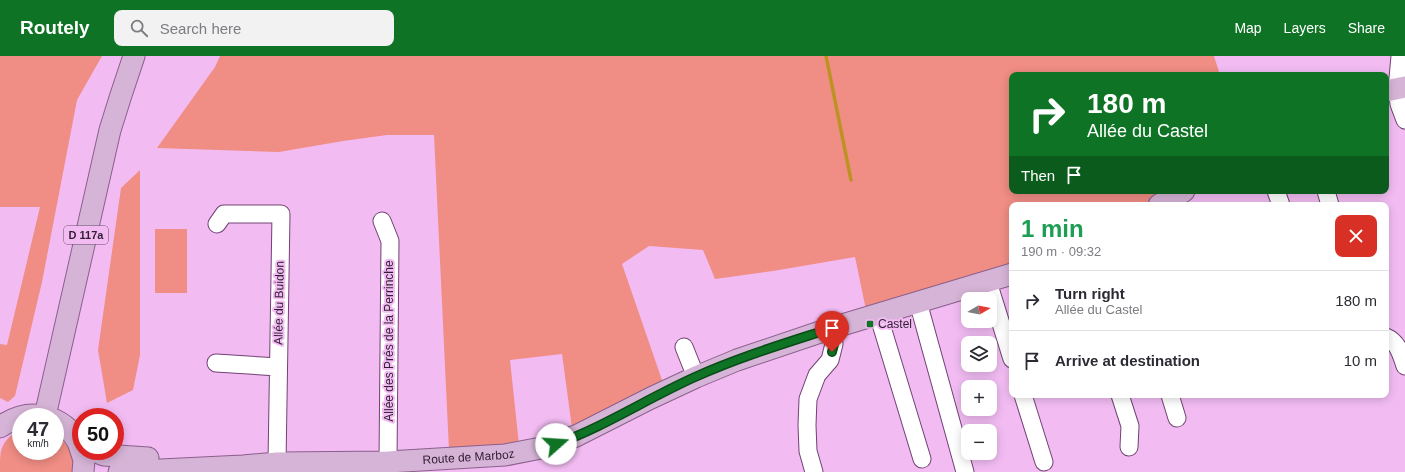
<!DOCTYPE html>
<meta charset="utf-8">
<style>
:root{--surface:#fff;--page:#f2f2f3;--text:#2b2b33;--muted:#7c7c81;--line:#e1e1e2;--accent:#0e7324}
body{margin:0;font-family:Arial,sans-serif;background:var(--page);color:var(--text);height:100vh;display:flex;flex-direction:column;font-size:15px;white-space:nowrap}
*{box-sizing:border-box;margin:0}
p{font-size:13px;color:var(--muted)}
.icon{flex:none;width:22px;height:22px;fill:none;stroke:currentColor;stroke-width:2;stroke-linecap:round;stroke-linejoin:round}
.map{position:relative;flex:1;overflow:hidden}
.panel{position:absolute;left:1009px;top:146px;width:380px;height:196px;display:flex;flex-direction:column;background:var(--surface);border-radius:8px;box-shadow:0 2px 10px #0003}
.panel>*{flex:none}
.banner{position:absolute;left:1009px;top:16px;width:380px;height:122px;border-radius:8px;box-shadow:0 2px 10px #0003;background:#0e7324;color:#fff;overflow:hidden}
.needle{width:26px;rotate:80deg}
.buttons{position:absolute;left:961px;top:236px;display:grid;gap:8px}
.buttons a{display:grid;place-items:center;width:36px;height:36px;border-radius:8px;background:var(--surface);box-shadow:0 2px 10px #0003;font-size:20px}
.speed{position:absolute;left:12px;top:352px;display:flex;gap:8px;font-size:20px;font-weight:700;text-align:center}
.speed>*{display:grid;place-content:center;width:52px;height:52px;border-radius:50%;background:var(--surface);box-shadow:0 2px 10px #0003;line-height:1}
.speed small{font-size:10px;font-weight:400}
.speed .limit{border:6px solid #d22;background:#fff;color:#111}
.pin{position:absolute;display:grid;place-items:center;width:34px;height:34px;color:#fff;margin:-41px -17px;border-radius:50% 50% 50% 0;rotate:-45deg;box-shadow:0 0 4px #0007}
.pin .icon{rotate:45deg}
.me{position:absolute;width:44px;margin:-22px;rotate:71deg;stroke-linejoin:round;filter:drop-shadow(0 0 3px #0008)}
.turn{display:flex;align-items:center;gap:14px;height:84px;padding:0 12px;font-size:18px}
.turn .icon{width:52px;height:52px;stroke-width:2.5}
.turn b{display:block;font-size:28px;line-height:34px}
.then{display:flex;align-items:center;height:38px;padding:0 12px;background:#0003;gap:8px;font-size:15px}
.round{display:grid;place-items:center;flex:none;width:42px;height:42px;border-radius:8px;background:var(--page)}
.head{display:flex;align-items:center;justify-content:space-between;height:68px;padding:0 12px}
h1{font-size:24px;font-weight:700;line-height:30px;color:#1e9e55}
ul{padding:0;list-style:none}
li{display:flex;align-items:center;gap:12px;height:60px;padding:0 12px;border-top:1px solid var(--line)}
li div{flex:1}
li b{display:block;font-size:15px}
li em{font-style:normal}
header{display:flex;align-items:center;gap:24px;box-sizing:border-box;height:56px;padding:0 20px;background:var(--accent);color:#fff}
header strong{font-size:19px}
nav{display:flex;gap:22px;margin-inline-start:auto;font-size:14px}
.search{width:280px;height:36px;background:var(--page);display:flex;align-items:center;gap:10px;box-sizing:border-box;padding:0 14px;border-radius:8px;color:var(--muted);font-size:15px}
.map>svg:first-child{display:block}
</style>
<header>
<strong>Routely</strong>
<div class="search"><svg class="icon" aria-label="search" viewBox="0 0 24 24"><circle cx="10" cy="10" r="6"/><path d="M15 15l6 6"/></svg>Search here</div>
<nav><a>Map</a><a>Layers</a><a>Share</a></nav>
</header>
<div class="map">
<svg width="1405" height="416" viewBox="0 0 1405 416">
<rect width="100%" height="100%" fill="#f2bcf3"/>
<path fill="#f08d84" d="M0 0H102L77 44 42 226 15 340 8 346 0 342V288L7 289 40 151H0Z
M220 0H1214L1220 19H1012V135H1169L1143 149H1012V209L866 254 855 201 773 215 715 223 703 194 649 190 622 208 663 327 572 372 562 298 510 304 519 389 449 394 434 79H387L343 85 279 96 157 92 215 11Z
M140 114V299L133 334 107 347 98 294 121 132Z
M155 173H187V237H155Z
M17 374H21V395H55V377C68 388 75 399 73 416H0C0 392 0 389 17 374Z"/>
<g fill="none" stroke-linecap="round" stroke-linejoin="round">
<path stroke="#bd9223" stroke-width="3.5" d="M826 0 851 124"/>
<g stroke="#714273" stroke-width="19">
<path id="minor" d="M1400 0 1397 33 1399 48 1405 64
M1276 135 1281 149
M1326 135 1330 149
M382 165 390 185 388 406
M217 168 224 158H281L277 407
M988 226 1012 303
M918 246 965 416
M878 258 922 403
M1386 281C1398 286 1401 298 1405 310
M684 291 696 321
M216 307 278 311
M1023 339 1044 406
M1120 339 1130 370 1129 391
M1170 339 1177 362
M814 416 808 395 807 369 808 343 817 319 830 304 834 288 832 272"/>
</g>
<g stroke="#8b5f8c" stroke-width="23">
<g id="major">
<path d="M1386 35 1405 31"/>
<path d="M1159 149 1184 135"/>
<path d="M45 360 110 74 121 39 134 0"/>
<path d="M55 364C67 370 77 380 81 394"/>
<path d="M0 371C14 361 30 356 47 361"/>
<path d="M81 395 84 404 83 416"/>
<path d="M94 395 104 399 148 402"/>
<path id="s1" d="M119 416 243 410 277 407 388 406 505 399 541 392 576 380 651 342 696 321 737 304 832 272 1012 218"/>
</g>
</g>
<use href="#minor" stroke="#fff" stroke-width="17"/>
<use href="#major" stroke="#d6b4d7" stroke-width="21"/>
</g>
<g fill="none" stroke-linecap="round" stroke-linejoin="round">
<g stroke="#094b17" stroke-width="10">
<path id="route" d="M556 388C604 371 648 342 695 321 739 301 786 287 832 272L834 288 832 296"/>
</g>
<use href="#route" stroke="#0e7324" stroke-width="7"/>
</g>
<rect fill="#0e7324" stroke="#f2bcf3" stroke-width="1.5" x="866" y="264" width="8" height="8" rx="2"/>
<g text-anchor="middle" dominant-baseline="central" stroke-width="4" stroke-linejoin="round" paint-order="stroke">
<rect fill="#f2bcf3" stroke="#6b4d6c" stroke-width="1" x="64" y="170" width="44" height="18" rx="3"/>
<g font-size="11" font-weight="bold" fill="#311d32">
<text x="86" y="179">D 117a</text>
</g>
<g font-size="12" fill="#311d32" stroke="#f2bcf3">
<text transform="translate(279 247) rotate(-89)">Allée du Buidon</text>
<text transform="translate(389 285) rotate(-90)">Allée des Prés de la Perrinche</text>
<text stroke="none"><textPath href="#s1" startOffset="350">Route de Marboz</textPath></text>
</g>
<g font-size="12" fill="#311d32" stroke="#f2bcf3" text-anchor="start">
<text x="878" y="268">Castel</text>
</g>
</g>
</svg>
<div class="buttons">
<a><svg class="needle" viewBox="-14 -14 28 28"><path d="M0-13l5 13h-10z" fill="#e53935"/><path d="M0 13l5-13h-10z" fill="#7c7c81"/></svg></a>
<a><svg class="icon" aria-label="layers" viewBox="0 0 24 24"><path d="M12 4l9 5-9 5-9-5zM3 14l9 5 9-5"/></svg></a>
<a>+</a>
<a>−</a>
</div>
<div class="speed"><div>47<small>km/h</small></div><div class="limit">50</div></div>
<div class="pin" style="left:832px;top:296px;background:#d93025"><svg class="icon" aria-label="arrive" viewBox="0 0 24 24"><path d="M6 21V4h12l-3 4 3 4H6"/></svg></div>
<svg class="me" style="left:556px;top:388px" viewBox="-20 -20 40 40"><circle r="19" fill="#fff"/><path d="M0-13L10 11 0 6-10 11z" fill="#0e7324"/></svg>
<div class="banner">
<div class="turn"><svg class="icon" aria-label="right" viewBox="0 0 24 24"><path d="M7 20v-9h11M14 6l5 5-5 5"/></svg><div><b>180 m</b>Allée du Castel</div></div>
<div class="then">Then<svg class="icon" aria-label="arrive" viewBox="0 0 24 24"><path d="M6 21V4h12l-3 4 3 4H6"/></svg></div>
</div>
<section class="panel">
<div class="head"><div><h1>1 min</h1><p>190 m · 09:32</p></div><a class="round" style="background:#d93025;color:#fff"><svg class="icon" aria-label="close" viewBox="0 0 24 24"><path d="M6 6l12 12M18 6L6 18"/></svg></a></div>
<ul>
<li><svg class="icon" aria-label="right" viewBox="0 0 24 24"><path d="M7 20v-9h11M14 6l5 5-5 5"/></svg><div><b>Turn right</b><p>Allée du Castel</p></div><em>180 m</em></li>
<li><svg class="icon" aria-label="arrive" viewBox="0 0 24 24"><path d="M6 21V4h12l-3 4 3 4H6"/></svg><div><b>Arrive at destination</b></div><em>10 m</em></li>
</ul>
</section>
</div>
